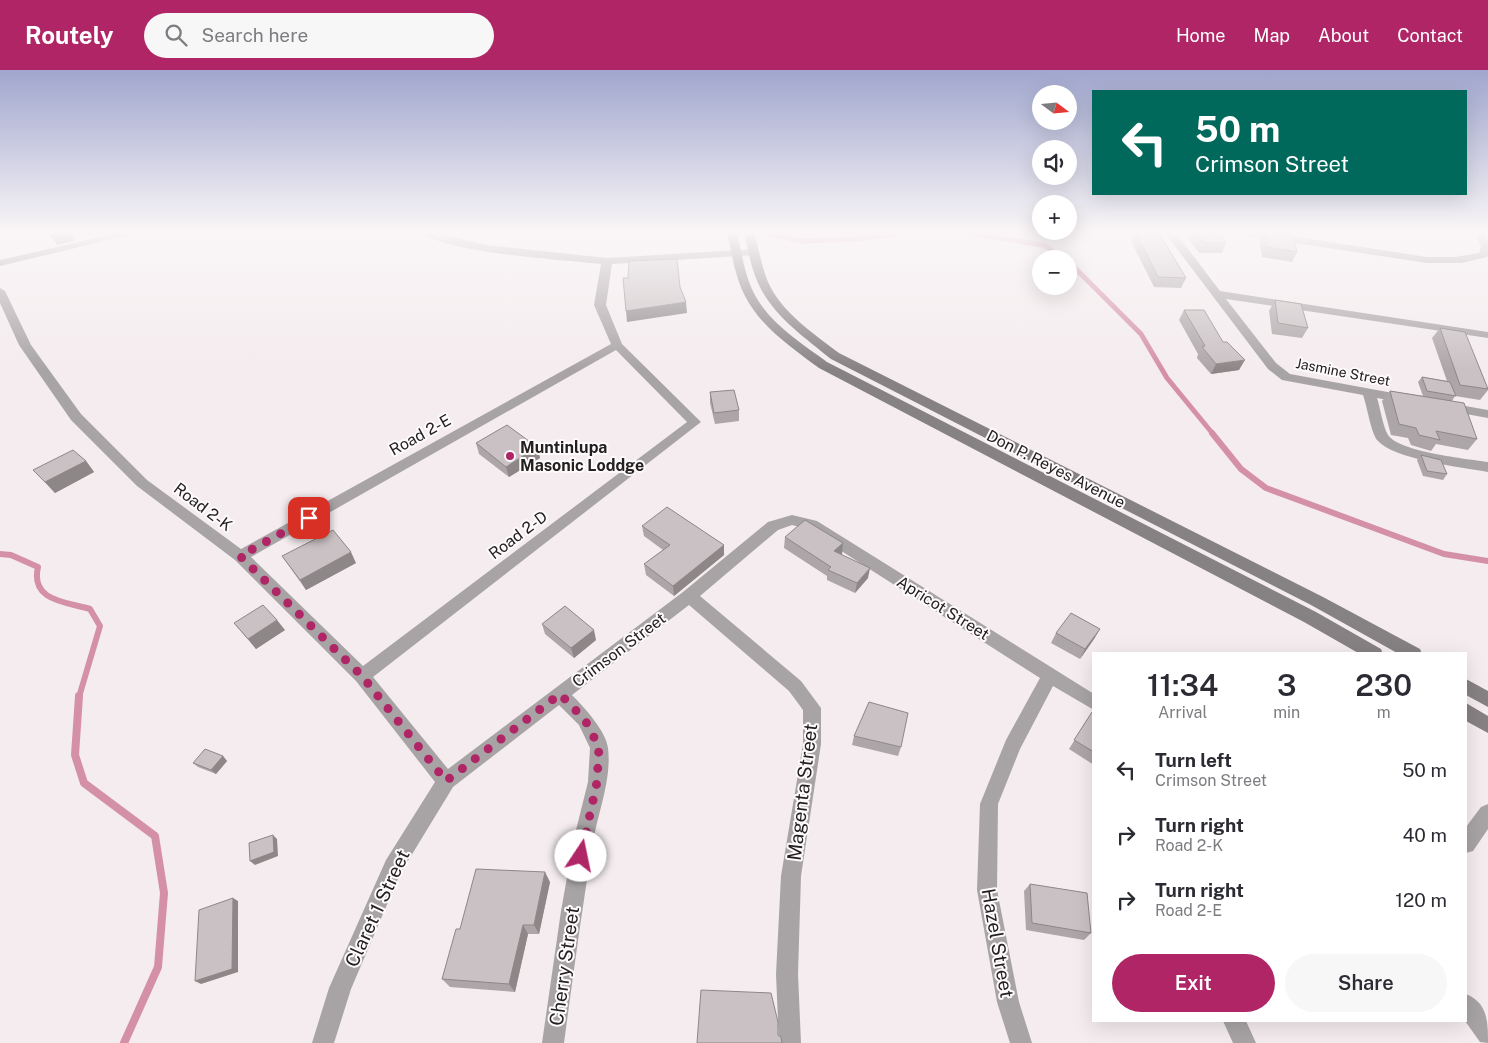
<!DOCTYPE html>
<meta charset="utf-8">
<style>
:root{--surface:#fff;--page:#f7f7f7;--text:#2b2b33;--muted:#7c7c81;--accent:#af2566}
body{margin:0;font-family:"Public Sans",sans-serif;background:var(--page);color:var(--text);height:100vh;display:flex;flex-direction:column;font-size:19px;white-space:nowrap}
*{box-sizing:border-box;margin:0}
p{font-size:16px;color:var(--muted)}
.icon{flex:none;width:28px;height:28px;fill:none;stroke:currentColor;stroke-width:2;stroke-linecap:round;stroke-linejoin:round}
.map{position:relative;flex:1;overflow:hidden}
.drawer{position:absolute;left:1092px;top:582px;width:375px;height:370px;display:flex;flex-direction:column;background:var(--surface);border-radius:0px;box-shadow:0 5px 20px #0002}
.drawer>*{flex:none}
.hud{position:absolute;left:1092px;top:20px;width:375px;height:105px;border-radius:0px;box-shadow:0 5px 20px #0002;background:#00695c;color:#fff;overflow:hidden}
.needle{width:32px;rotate:106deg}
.controls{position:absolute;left:1032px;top:15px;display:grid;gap:10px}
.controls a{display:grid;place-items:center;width:45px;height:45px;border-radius:50%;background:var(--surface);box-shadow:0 5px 20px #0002;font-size:25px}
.pin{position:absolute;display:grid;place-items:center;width:42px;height:42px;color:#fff;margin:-21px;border-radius:10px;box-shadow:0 2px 8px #0006}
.me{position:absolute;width:55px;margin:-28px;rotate:11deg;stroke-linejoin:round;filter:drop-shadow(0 0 4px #0008)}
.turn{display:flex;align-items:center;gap:18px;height:105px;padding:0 20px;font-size:22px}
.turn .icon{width:65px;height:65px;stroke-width:2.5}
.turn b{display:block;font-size:35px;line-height:42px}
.eta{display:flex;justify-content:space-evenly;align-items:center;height:85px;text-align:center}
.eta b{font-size:30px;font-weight:600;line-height:35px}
.button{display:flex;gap:10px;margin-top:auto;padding:10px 20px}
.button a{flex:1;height:58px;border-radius:30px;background:var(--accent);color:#fff;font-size:20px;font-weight:600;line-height:58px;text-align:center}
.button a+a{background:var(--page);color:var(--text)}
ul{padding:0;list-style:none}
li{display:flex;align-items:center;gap:15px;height:65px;padding:0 20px}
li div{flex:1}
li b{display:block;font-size:19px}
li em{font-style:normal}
header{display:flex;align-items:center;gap:30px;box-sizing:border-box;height:70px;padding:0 25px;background:var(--accent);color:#fff}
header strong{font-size:24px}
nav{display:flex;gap:28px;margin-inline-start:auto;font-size:18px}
.search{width:350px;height:45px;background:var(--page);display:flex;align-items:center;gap:12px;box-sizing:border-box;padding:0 18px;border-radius:28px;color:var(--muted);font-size:19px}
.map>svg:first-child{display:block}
</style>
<header>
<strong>Routely</strong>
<div class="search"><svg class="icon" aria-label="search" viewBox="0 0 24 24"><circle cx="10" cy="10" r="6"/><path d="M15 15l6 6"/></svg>Search here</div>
<nav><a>Home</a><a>Map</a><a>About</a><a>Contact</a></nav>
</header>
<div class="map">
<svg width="1488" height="973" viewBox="0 0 1488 973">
<rect width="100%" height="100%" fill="#f4ecee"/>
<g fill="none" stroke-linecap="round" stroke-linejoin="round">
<path stroke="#d490a7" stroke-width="5" d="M767 163 801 171 855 169 902 163
M967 163 1044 175 1065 189
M1069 192 1141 264 1167 308 1213 364"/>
<path stroke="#d490a7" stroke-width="6" d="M1212 363 1241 399 1266 418 1444 484 1488 491
M0 484 11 485 38 497C30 531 66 532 90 539L100 556 79 627"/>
<path stroke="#d490a7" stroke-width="8" d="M79 626 75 685 84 713 155 766 164 823 158 897 124 973"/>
<path fill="#a8a4a5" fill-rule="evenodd" d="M118 163H138L0 196V190Z
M422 163H438L486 175 607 188 755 179 760 182 755 185 612 194 606 235 622 274 701 352 373 607 448 699 683 522 768 452 792 445 817 451 1094 624V640L1053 616 1020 679 998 734 997 820 1019 932 1032 973H1010L997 932 977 820 980 734 1006 670 1040 608 807 459 792 455 778 460 700 526 801 611 821 638V674L801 806 798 904 801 973H779L776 904 781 806 803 674V640L789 621 689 535 572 625C584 637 606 661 608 678 612 709 598 742 593 772 582 839 573 906 564 973H542L561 841 574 768 588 712 590 678 579 655 559 635 453 717 400 804 351 919 334 973H312L329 918 386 790 435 712 356 611 235 490 137 416 71 350 19 275 0 233V218L5 221 31 275 81 344 147 410 241 479 611 274 594 235 601 194C564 190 448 183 422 163ZM616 280 687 352 363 596 251 487Z
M1165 163H1176L1220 221 1488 262V268L1226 229 1276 293 1290 304 1409 326 1411 329 1409 332 1405 333 1377 328C1380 337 1383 357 1388 365 1399 382 1468 389 1488 392V402C1462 397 1394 390 1377 370 1371 362 1367 336 1363 325L1282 310 1268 299Z
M1244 163H1272L1427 187H1455L1479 183 1481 177 1475 163H1485L1488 170V185L1487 187 1462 193H1427L1249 166Z
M1448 333 1488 340V348L1444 340 1442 337 1444 334Z
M1488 734V759L1473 781 1466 783V757L1481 737Z
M1466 924C1488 933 1488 952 1488 973L1480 972 1465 951H1466Z
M1223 951H1246L1256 973H1233Z"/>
<path fill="#868182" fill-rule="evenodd" d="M727 163H737C742 184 745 208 756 227 771 254 802 274 827 292L1316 542 1381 579 1383 584H1360L1304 552 819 298C792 278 760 256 745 226 735 207 732 184 727 163Z
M744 163H754C759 180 762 197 768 212 782 243 814 264 839 283L1323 527 1420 579 1422 584H1399L1311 535 831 289C804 267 772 245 758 213 751 197 748 180 744 163Z
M1466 609 1488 621V637L1466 625Z
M1466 633 1488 646V663L1466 651Z"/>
</g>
<path fill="#ada6a8" d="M1134 163H1159L1186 208 1181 218 1154 217 1131 171Z
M1188 163H1220L1226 173 1222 183H1199L1187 166Z
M1262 163 1292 164 1297 182 1292 192 1262 187 1259 169Z
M1275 230 1308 258 1302 268 1272 264 1269 241Z
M1184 240 1223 272 1239 300 1211 304 1197 288 1198 284 1179 250Z
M1440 258 1488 318V320L1480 330 1455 326 1452 331 1477 369 1468 380 1436 374 1431 381 1411 375 1408 368 1391 365 1382 331 1390 321 1423 326 1418 312 1422 307 1447 311 1432 268Z
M710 322 739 340V351L715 354 710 333Z
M476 373 537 377 540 388 509 407 479 384Z
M1421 385 1447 404 1443 410 1423 406 1417 390Z
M86 391 94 402 55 423 33 400Z
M642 456 724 475V485L674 526 646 505 644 494 663 480 644 466Z
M785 467 843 473 842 484H841L868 508 855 523 827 510V506L784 478Z
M282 486 356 493 306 520Z
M234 553 285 560 256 579Z
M542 554 596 570 574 588 545 564Z
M1100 559 1094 569 1080 589 1051 573 1056 563Z
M1092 642 1094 643V695L1069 679Z
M854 666 901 677 898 686 852 675Z
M223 686 227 691 216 704 198 697 193 693Z
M550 812 539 864H528L515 922 450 917 442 909 460 859Z
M1030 814 1091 863 1084 870 1026 860 1024 821Z"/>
<path fill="#8d8788" d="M57 163H73L74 171 57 175 50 165Z
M686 232 687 243 627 252 626 241Z
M1245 290 1239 300 1211 304 1216 294Z
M537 377 540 388 509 407 506 397Z
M86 391 94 402 55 423 45 412Z
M843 473 842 484 833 492 834 481Z
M724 475V485L674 526 673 516Z
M351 482 356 493 306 520 300 510Z
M870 498 868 508 855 523 857 513Z
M277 550 285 560 256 579 248 569Z
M1100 559 1094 569 1080 589 1085 579Z
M594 560 596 570 574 588 571 578Z
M223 686 227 691 216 704 211 700Z
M273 765 277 769 278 786 255 795 250 791Z
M545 802 550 812 539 864 534 855Z
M233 828 238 831V902L201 914 195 911Z
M523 855 528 864 515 922 509 914Z"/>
<path fill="#c9c1c3" stroke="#8d8788" d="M1136 163H1159L1186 208 1158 207Z
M1197 163H1220L1226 173H1204Z
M1265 163 1292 164 1297 182 1267 177Z
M677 189 680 217 686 232 626 241 623 208H628L629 191Z
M1275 230 1301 234 1308 258 1278 253Z
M1184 240H1204L1223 272H1227L1245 290 1216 294 1202 277 1205 276Z
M1440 258 1465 262 1488 319 1460 315Z
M1422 307 1450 312 1456 326 1427 321Z
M734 320 739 340 714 343 710 322Z
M1390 321 1464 333 1477 369 1436 361 1440 370 1419 365 1416 358 1399 354Z
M507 355 537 377 506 397 476 373Z
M73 380 86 391 45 412 33 400Z
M1421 385 1441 390 1447 404 1427 401Z
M667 437 724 475 673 516 644 494 670 475 642 456Z
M805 450 843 473 834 481 870 498 857 513 828 500 831 497 785 467Z
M333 460 351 482 300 510 282 486Z
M263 535 277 550 248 569 234 553Z
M565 536 594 560 571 578 542 554Z
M1071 543 1100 559 1085 579 1056 563Z
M869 632 908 643 901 677 854 666Z
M1092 642 1094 643V682L1074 670Z
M205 679 223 686 211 700 193 693Z
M273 765 274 782 250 791 249 773Z
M476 799 545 802 534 855H523L509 914 442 909 456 859H460Z
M1030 814 1087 823 1091 863 1032 853Z
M233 828 232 899 195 911 199 840Z
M701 920 771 923 778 952V965L781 967 782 973H697Z"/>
<linearGradient id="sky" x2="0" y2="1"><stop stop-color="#a0a6ce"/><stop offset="0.54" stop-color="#faf6f7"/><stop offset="1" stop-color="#faf6f7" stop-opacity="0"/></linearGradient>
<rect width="1488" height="300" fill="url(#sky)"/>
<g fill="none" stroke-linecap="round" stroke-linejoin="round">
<path stroke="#af2566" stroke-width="9" stroke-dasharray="0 16.2" d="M309 448 240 486 362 606 446 711 560 624 585 650 599 677 597 712 581 786"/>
</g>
<circle fill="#af2566" stroke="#fefafb" stroke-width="2" cx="510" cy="386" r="5"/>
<g text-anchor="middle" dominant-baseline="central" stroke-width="4" stroke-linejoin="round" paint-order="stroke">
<g font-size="14" fill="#232020" stroke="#fefafb">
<text transform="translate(1343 302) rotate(11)">Jasmine Street</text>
</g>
<g font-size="16" fill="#232020" stroke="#fefafb">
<text transform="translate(420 365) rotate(-29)">Road 2-E</text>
<text transform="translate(1056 399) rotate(27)">Don P. Reyes Avenue</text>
<text transform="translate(203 437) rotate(37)">Road 2-K</text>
<text transform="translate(518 465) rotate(-37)">Road 2-D</text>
<text transform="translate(943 538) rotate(32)">Apricot Street</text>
<text transform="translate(619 580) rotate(-37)">Crimson Street</text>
</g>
<g font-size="16" font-weight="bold" fill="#232020" stroke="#fefafb" text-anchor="start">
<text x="520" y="377">Muntinlupa<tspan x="520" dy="18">Masonic Loddge</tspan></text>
</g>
<g font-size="19" fill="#232020" stroke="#fefafb">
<text transform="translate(802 722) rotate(-83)">Magenta Street</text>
<text transform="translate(377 838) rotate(-65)">Claret 1 Street</text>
<text transform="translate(998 873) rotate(80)">Hazel Street</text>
<text transform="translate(564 896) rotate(-82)">Cherry Street</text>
</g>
</g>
</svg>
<div class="controls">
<a><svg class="needle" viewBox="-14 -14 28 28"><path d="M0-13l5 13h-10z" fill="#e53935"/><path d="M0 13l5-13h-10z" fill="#7c7c81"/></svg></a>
<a><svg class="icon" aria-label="sound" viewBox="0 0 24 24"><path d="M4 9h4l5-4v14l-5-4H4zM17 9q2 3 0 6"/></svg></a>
<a>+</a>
<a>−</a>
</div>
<div class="pin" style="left:309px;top:448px;background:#d93025"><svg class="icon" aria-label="arrive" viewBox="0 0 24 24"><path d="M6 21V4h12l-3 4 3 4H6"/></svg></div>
<svg class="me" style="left:581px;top:786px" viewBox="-20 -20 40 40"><circle r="19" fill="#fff"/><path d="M0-13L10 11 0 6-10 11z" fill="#af2566"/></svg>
<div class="hud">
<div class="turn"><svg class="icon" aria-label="left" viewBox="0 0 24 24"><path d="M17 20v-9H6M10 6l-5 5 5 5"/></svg><div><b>50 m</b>Crimson Street</div></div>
</div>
<section class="drawer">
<div class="eta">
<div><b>11:34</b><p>Arrival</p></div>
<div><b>3</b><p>min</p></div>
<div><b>230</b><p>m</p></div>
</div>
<ul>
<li><svg class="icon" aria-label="left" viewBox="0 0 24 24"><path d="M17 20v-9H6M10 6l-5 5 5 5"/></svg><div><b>Turn left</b><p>Crimson Street</p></div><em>50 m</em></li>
<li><svg class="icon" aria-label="right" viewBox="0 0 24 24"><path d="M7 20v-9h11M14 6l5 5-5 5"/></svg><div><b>Turn right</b><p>Road 2-K</p></div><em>40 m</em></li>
<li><svg class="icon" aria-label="right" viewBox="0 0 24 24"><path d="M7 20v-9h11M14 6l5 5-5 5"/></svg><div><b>Turn right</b><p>Road 2-E</p></div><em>120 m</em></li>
</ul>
<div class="button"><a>Exit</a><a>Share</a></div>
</section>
</div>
